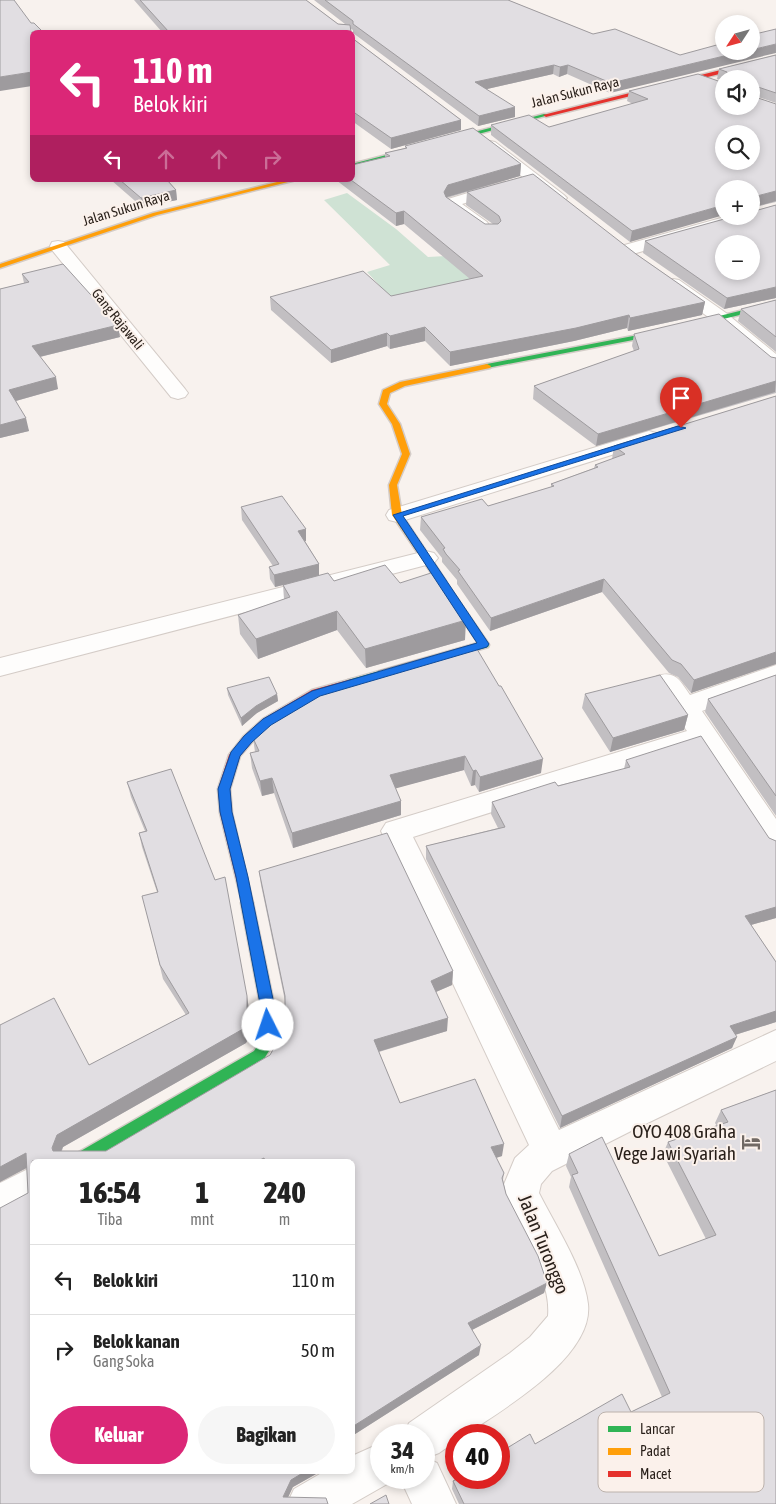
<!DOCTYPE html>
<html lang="id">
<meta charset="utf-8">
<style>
:root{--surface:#fff;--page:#f6f6f6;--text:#222;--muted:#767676;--line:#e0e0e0;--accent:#db2777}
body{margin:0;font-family:"Asap Condensed",sans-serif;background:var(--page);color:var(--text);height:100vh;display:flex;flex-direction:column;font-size:19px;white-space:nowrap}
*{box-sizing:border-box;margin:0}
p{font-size:16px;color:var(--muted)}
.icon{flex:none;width:28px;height:28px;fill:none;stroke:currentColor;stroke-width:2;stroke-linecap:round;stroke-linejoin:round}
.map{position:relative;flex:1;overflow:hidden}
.panel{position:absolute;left:30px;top:1159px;width:325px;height:315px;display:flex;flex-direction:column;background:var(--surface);border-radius:8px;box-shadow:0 2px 8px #0003}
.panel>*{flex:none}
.guide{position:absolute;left:30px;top:30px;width:325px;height:152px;border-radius:8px;box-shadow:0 2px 8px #0003;background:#db2777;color:#fff;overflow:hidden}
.needle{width:32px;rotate:234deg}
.buttons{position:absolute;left:715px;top:15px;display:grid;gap:10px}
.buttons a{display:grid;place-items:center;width:45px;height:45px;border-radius:50%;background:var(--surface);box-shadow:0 2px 8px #0003;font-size:25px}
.speed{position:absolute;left:370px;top:1424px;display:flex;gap:10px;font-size:25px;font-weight:700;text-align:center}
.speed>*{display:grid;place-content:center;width:65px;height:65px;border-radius:50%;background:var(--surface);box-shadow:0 2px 8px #0003;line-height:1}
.speed small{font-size:12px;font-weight:400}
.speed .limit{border:8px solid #d22;background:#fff;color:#111}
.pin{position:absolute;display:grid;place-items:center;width:42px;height:42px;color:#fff;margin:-51px -21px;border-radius:50% 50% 50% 0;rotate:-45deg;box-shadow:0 0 5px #0007}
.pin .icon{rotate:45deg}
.me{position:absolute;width:55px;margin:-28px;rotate:356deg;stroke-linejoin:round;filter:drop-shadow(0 0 4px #0008)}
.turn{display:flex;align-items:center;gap:18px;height:105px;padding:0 20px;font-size:22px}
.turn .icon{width:65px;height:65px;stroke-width:2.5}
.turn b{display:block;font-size:35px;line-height:42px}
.lanes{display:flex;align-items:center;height:48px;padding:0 20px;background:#0003;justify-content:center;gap:25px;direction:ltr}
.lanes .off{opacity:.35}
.eta{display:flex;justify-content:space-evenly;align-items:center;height:85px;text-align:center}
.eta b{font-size:30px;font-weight:800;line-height:35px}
.cta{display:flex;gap:10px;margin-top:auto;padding:10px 20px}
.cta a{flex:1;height:58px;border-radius:30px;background:var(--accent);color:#fff;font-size:20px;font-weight:800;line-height:58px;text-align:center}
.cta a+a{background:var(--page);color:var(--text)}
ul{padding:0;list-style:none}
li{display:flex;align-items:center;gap:15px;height:70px;padding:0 20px;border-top:1px solid var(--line)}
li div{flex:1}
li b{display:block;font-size:19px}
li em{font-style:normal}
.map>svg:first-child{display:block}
</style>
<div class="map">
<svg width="776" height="1504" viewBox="0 0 776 1504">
<rect width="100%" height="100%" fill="#f8f2ee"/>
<path fill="#cfe2d4" d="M347 193 396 229 428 257 464 255 480 280 406 314 367 272 390 265 324 200Z"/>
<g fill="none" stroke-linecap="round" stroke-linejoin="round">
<g stroke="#d4ccc7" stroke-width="2">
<path id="street" d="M490 141 495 142 564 195 567 198 564 201H554L485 148 483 145 485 142Z
M504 182 509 184 512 187 509 190 462 204 487 222 489 225 487 228H475L445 205 448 199Z
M751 213 754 216 752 219 633 254H621L619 250 621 246 728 216H751Z
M58 241 64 242 185 389 188 393 185 397 178 399 171 397 52 250 50 246 52 242Z
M673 279 679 280 726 313 776 354V370L769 368 714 321 667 288 664 284 667 280Z
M649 431 656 433 659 437 656 441 405 520 397 522 389 520 386 515 389 510Z
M426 551 434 553 438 558 434 563 0 676V658Z
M776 665V684L702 711 776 819V854L766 850 698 747 413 837 559 1130 776 1030V1061L633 1130 552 1171 541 1184 539 1193C555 1225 584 1269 588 1304 594 1357 503 1409 465 1435H456V1441L439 1453 426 1458 437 1463 456 1504H412L400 1478H424V1435H404L409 1423 510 1353 530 1337 548 1316C552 1268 507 1233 502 1189L515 1158 529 1145 381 831 386 823 687 731 653 682 657 676C676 670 680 681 690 695Z
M32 1167V1205L0 1221V1183Z
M381 1443V1478H397L396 1479 352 1504H287L294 1489 325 1471H352V1456Z"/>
</g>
<g stroke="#d4ccc7" stroke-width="3">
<path id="fast" d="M544 114 549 115 352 168V164Z
M776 302V306L654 336 487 368 483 366 487 364 654 332Z
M441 578 444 579 488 643 489 645 488 647 352 687 348 686 347 683 348 680 478 643 436 581Z
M247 898 251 899 253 903 275 1009V1041L264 1059 90 1161H70L72 1156 254 1051 261 1040V1009L241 903 243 899Z"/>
</g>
<g stroke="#d4ccc7" stroke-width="3">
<path id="slow" d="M285 180H296L157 215 0 268V264L153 213Z
M487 364 491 366 490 368 405 386 390 393 387 404 400 424 410 454 397 485 402 515 446 581 441 584 438 583 392 515 389 485 402 454 392 424 379 404 383 390 400 382Z"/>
</g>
<g stroke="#d4ccc7" stroke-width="3">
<path id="jam" d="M776 56V60L546 117 543 115Z
M352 679 356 680 357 683 356 686 320 696 271 725 252 742 240 756 230 789 232 813 253 903 251 907 247 908 243 907 220 813 218 789 229 755 244 736 263 719 312 690Z"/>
</g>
<use href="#street" fill="#fefdfc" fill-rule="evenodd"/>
<use href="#fast" fill="#30b455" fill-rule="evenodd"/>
<use href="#slow" fill="#ff9f0a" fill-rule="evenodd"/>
<use href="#jam" fill="#e5322d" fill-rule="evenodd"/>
</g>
<path fill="#c2bfc2" d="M134 0H306L338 24H345L314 0H508L593 34 680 55 610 93 567 74 559 77 553 74 487 89 515 117 478 126 353 33V30L350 28 351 32H162Z
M352 38 461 120V130L391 149 352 121Z
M776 55V103L752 95V96L776 104V202L751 208V189L630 242 491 135V125L549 127 633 104 627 101 629 91 724 106 751 79H724V81L717 79 719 69Z
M405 146 521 164 520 176 447 198 485 224H493L466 205 467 192 636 254 705 302 702 315 628 331 627 328 574 341 450 366 425 341 390 349 387 346 331 363 271 310 270 297 391 296 470 279 404 224 396 226 336 180H352L385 158V153L405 148Z
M111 180H167L176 190 177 200 142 207Z
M776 205V298L724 309 643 253 645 241Z
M22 274 120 337 40 357 58 389 16 401 29 431 0 438V289L24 283Z
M776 300V352L738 321 741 309Z
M634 334 776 358V393L596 446 533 399 534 386 634 351 632 346Z
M776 396V664L691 693 678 677 669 673 602 592 490 631 457 584V580L442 562V558L420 530 421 517 488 506 551 487V484L594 468 595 465 612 459 614 446Z
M241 507 306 529V541H305L319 564V575L334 581 400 583 465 640 366 668 337 630 258 659 240 634 238 615 284 599 283 585 275 587 270 579 269 567 273 566 242 520Z
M378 671 541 773 479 792 475 785 471 786 464 770 395 788 401 801V815L293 848 274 793 262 796 252 768 250 753 255 752 253 738 378 676Z
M776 675V816L705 712 708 699Z
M227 688 277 694 278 701 257 713 242 726 228 695Z
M585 694 688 715 684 730 610 752 582 708Z
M626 760 769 838 776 841V918L751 925 776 962V1022L735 1035 732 1048 560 1128 426 859V846L498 828 491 814 492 802 624 769Z
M127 782 249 1009V1037L246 1043 63 1147 62 1151H106L270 1055 285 1028V1001L261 885 259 871 453 971 452 985 436 992 447 1031 379 1052 400 1103 502 1156 496 1158 504 1173 503 1180 506 1194 547 1283 544 1293 472 1330 479 1355 352 1436V1161H32V1471H315L316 1474 293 1487 0 1504 28 1193 27 1168 0 1182V1025L89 1065 186 1015 163 979 146 910 157 892 142 847 139 833 145 831 131 797Z
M776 1090V1504H459L452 1489 453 1481 535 1444 631 1412 662 1397 569 1187 571 1177 566 1166 569 1154 659 1256 706 1239 663 1154 668 1142 717 1126 715 1123 721 1110Z"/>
<path fill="#9e9b9e" d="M776 44V53L610 93 611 83 745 51H751V50Z
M554 65 553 74 474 92 475 82Z
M568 65 567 74 559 77 560 67Z
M32 72V86L0 91V77Z
M515 107V117L478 126 479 116Z
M461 120V130L391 149V138Z
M521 164 520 176 447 197 443 204 444 192 448 185Z
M176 190 177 200 142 207 141 198Z
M776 191V201L751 208 753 197Z
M724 205V215L630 242 632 231Z
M404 211V224L396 226V213Z
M776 287V298L724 309 727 298Z
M705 302 702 315 628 331 630 318Z
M629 315 627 328 574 341 450 366V352Z
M118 325 120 337 35 358 32 346Z
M425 327V341L390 349V336Z
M387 333V346L331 363V350Z
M56 377 58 389 12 402 9 390Z
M776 381 775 392 596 446 598 434Z
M26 418 29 431 0 438V425Z
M306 529V541L299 543 298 531Z
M319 564V576L275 587 274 575Z
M604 579 602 592 490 631 491 618Z
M337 611V630L258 659 256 639Z
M466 620 465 640 366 668 365 649Z
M776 652V664L691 693 694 680Z
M277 694 278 701 257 713 242 726 241 718 256 706Z
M688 715 684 730 610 752 613 738Z
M465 756 464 770 390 790V775Z
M543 759 541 773 479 792 480 777Z
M476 770 475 785 471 786 473 771Z
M272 778 274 793 262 796 260 781Z
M401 801V815L293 848 292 833Z
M776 907V918L740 928 745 916Z
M453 971 452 985 431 994V981Z
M247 996 249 1009V1037L246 1043 63 1147 57 1160 52 1148 57 1135Z
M776 1011V1022L725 1038 730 1026Z
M448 1018 447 1031 374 1053V1040Z
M737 1037 732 1048 560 1128 562 1116Z
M504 1144 502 1156 489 1160 491 1147Z
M26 1153 32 1165 0 1182V1167Z
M547 1283 544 1293 466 1333 468 1323Z
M481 1345 479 1355 352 1436V1427Z
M306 1471H315L316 1474 293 1487 285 1504 283 1497 291 1480Z"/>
<path fill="#e1dee2" stroke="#9e9b9e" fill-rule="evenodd" d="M0 0H14L31 23H34L43 32H32V72L0 77Z
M140 0H306L338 24 350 25 351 32H169Z
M325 0H508L593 34 615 29 680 55 724 43V51H745L611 83 568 65 560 67 554 65 475 82 515 107 479 116 353 24V21Z
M776 29V44L751 50V35Z
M352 38 461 120 391 138 352 111Z
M776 55V93L752 85V96L776 104V191L753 197 752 203 751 189H724V205L632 231 491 125 529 115 549 127 648 99 629 91 698 74 724 83V106H751V79H727V72L719 69ZM724 134H751V161H724Z
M473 128 521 164 448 185 444 192 446 197 485 224H498L501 221 499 216 467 192 533 174 636 254 705 302 630 318 629 315 576 328 450 352 425 327 390 336 387 333 331 350 270 297 363 271 391 296 483 276 404 211 396 213 351 180H352V165L390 156 385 153 407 148 405 146Z
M120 180H167L176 190 141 198Z
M776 205V287L727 298 645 241 735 216H751V212ZM724 244H751V271H724Z
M63 264 118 325 32 346 56 377 9 390 26 418 0 425V289L29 282 22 274Z
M776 300V337L741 309Z
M719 314 771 357 776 358V381L598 434 534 386 639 349 634 334Z
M776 396V652L694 680 681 664 672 660 604 579 491 618 458 571 460 570 446 554 443 549 445 548 421 517 482 499 488 506 554 486 551 484 598 467 595 465 625 454 614 446Z
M282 496 306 529 298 531 319 564 274 575 269 567 279 564 241 507Z
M385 565 400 583 434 572 466 620 365 649 337 611 256 639 238 615 290 597 283 585 328 573 334 581Z
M474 644 499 686H501L543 759 480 777 476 770 473 771 465 756 390 775 401 801 292 833 272 778 260 781 250 753 259 751 253 738 276 716 320 689 382 675 378 671Z
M660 675 688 715 613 738 585 694Z
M776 675V796L708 699Z
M269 677 277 694 256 706 241 718 227 688Z
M701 736 769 838 776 841V907L745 916 776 962V1011L730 1026 737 1037 562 1116 426 846 505 827 492 802 555 782 558 786 630 767 626 760Z
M171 769 215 880 225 877 247 996V1024L243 1029 57 1135 52 1148 53 1151H106L270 1055 285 1028V996L259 871 387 833 453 971 431 981 448 1018 374 1040 400 1103 475 1079 504 1144 491 1147 504 1173 502 1178 506 1194 538 1256 547 1283 468 1323 481 1345 352 1427V1161H265L264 1158 258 1161H32V1471H306L291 1480 283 1497 326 1498 328 1504H0V1208L28 1193 26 1153 0 1167V1025L54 998 89 1065 189 1013 160 965 142 896 158 892 139 833 147 831 127 782Z
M776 1090V1504H464L453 1481 459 1478H499V1453L530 1434 535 1444 622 1394 631 1412 670 1393 572 1175 578 1173 569 1154 602 1137 659 1256 716 1235 668 1142 728 1122 721 1110Z
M386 1495 389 1504H370Z"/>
<path fill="#1a73e8" stroke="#114b97" d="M678 426 686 428 403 516 489 644 487 647 320 696 271 725 252 742 240 756 230 789 232 812 248 877 275 1009V1025L273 1029 268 1031 263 1029 261 1025V1009L236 877 220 812 218 789 231 752 244 736 263 719 312 691 477 643 393 515Z"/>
<defs>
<g id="hotel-bare" transform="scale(1.5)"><path d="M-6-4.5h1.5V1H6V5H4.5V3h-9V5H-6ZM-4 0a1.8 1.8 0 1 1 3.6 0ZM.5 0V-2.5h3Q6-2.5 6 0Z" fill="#716964" stroke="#fbf1eb" stroke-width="2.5" paint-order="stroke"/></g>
</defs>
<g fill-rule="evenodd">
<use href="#hotel-bare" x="751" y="1142"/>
</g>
<g text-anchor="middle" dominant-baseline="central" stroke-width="4" stroke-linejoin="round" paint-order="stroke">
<g font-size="14" fill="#281f19" stroke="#fbf1eb">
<text transform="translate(575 92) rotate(-14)">Jalan Sukun Raya</text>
<text transform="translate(126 208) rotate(-17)">Jalan Sukun Raya</text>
<text transform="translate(118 319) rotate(51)">Gang Rajawali</text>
</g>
<g font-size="19" fill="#281f19" stroke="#fbf1eb" text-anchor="end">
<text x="736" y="1131">OYO 408 Graha<tspan x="736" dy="22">Vege Jawi Syariah</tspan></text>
</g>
<g font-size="19" fill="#281f19" stroke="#fbf1eb">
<text transform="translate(544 1244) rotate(68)">Jalan Turonggo</text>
</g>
</g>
<rect x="598" y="1412" width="166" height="80" rx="8" fill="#fbf1eb" stroke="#bcb2ac" stroke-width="1"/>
<rect x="608" y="1426" width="23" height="6" fill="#30b455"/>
<rect x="608" y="1448" width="23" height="7" fill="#ff9f0a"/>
<rect x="608" y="1471" width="23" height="6" fill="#e5322d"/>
<g font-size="14" fill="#281f19">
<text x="640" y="1434">Lancar</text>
<text x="640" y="1456">Padat</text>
<text x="640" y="1479">Macet</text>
</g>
</svg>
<div class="buttons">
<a><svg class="needle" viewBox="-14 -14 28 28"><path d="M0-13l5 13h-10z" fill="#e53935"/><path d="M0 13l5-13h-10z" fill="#767676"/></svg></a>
<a><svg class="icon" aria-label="sound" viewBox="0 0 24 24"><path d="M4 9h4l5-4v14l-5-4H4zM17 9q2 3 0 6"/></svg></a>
<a><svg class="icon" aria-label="search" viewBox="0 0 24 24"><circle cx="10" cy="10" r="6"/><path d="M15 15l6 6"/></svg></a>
<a>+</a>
<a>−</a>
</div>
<div class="speed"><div>34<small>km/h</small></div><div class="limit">40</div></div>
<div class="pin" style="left:681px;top:428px;background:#d93025"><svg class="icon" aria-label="arrive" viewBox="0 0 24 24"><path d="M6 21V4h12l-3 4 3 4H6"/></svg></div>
<svg class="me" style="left:268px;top:1025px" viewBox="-20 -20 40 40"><circle r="19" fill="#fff"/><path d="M0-13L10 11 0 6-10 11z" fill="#1a73e8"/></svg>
<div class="guide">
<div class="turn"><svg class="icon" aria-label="left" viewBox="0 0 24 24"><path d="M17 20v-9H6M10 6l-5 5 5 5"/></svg><div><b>110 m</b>Belok kiri</div></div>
<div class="lanes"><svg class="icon" aria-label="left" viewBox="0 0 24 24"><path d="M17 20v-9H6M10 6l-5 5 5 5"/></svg><svg class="icon off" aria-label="ahead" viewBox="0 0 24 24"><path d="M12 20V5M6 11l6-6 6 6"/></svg><svg class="icon off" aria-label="ahead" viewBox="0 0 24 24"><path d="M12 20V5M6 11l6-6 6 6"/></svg><svg class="icon off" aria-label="right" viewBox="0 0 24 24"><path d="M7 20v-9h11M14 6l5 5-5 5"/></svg></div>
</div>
<section class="panel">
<div class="eta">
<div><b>16:54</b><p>Tiba</p></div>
<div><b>1</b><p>mnt</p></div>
<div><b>240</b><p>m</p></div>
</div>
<ul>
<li><svg class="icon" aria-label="left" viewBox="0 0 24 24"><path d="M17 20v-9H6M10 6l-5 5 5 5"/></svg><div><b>Belok kiri</b></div><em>110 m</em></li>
<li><svg class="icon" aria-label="right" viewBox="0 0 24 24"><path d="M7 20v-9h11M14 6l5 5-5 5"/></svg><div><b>Belok kanan</b><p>Gang Soka</p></div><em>50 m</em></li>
</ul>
<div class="cta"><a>Keluar</a><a>Bagikan</a></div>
</section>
</div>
